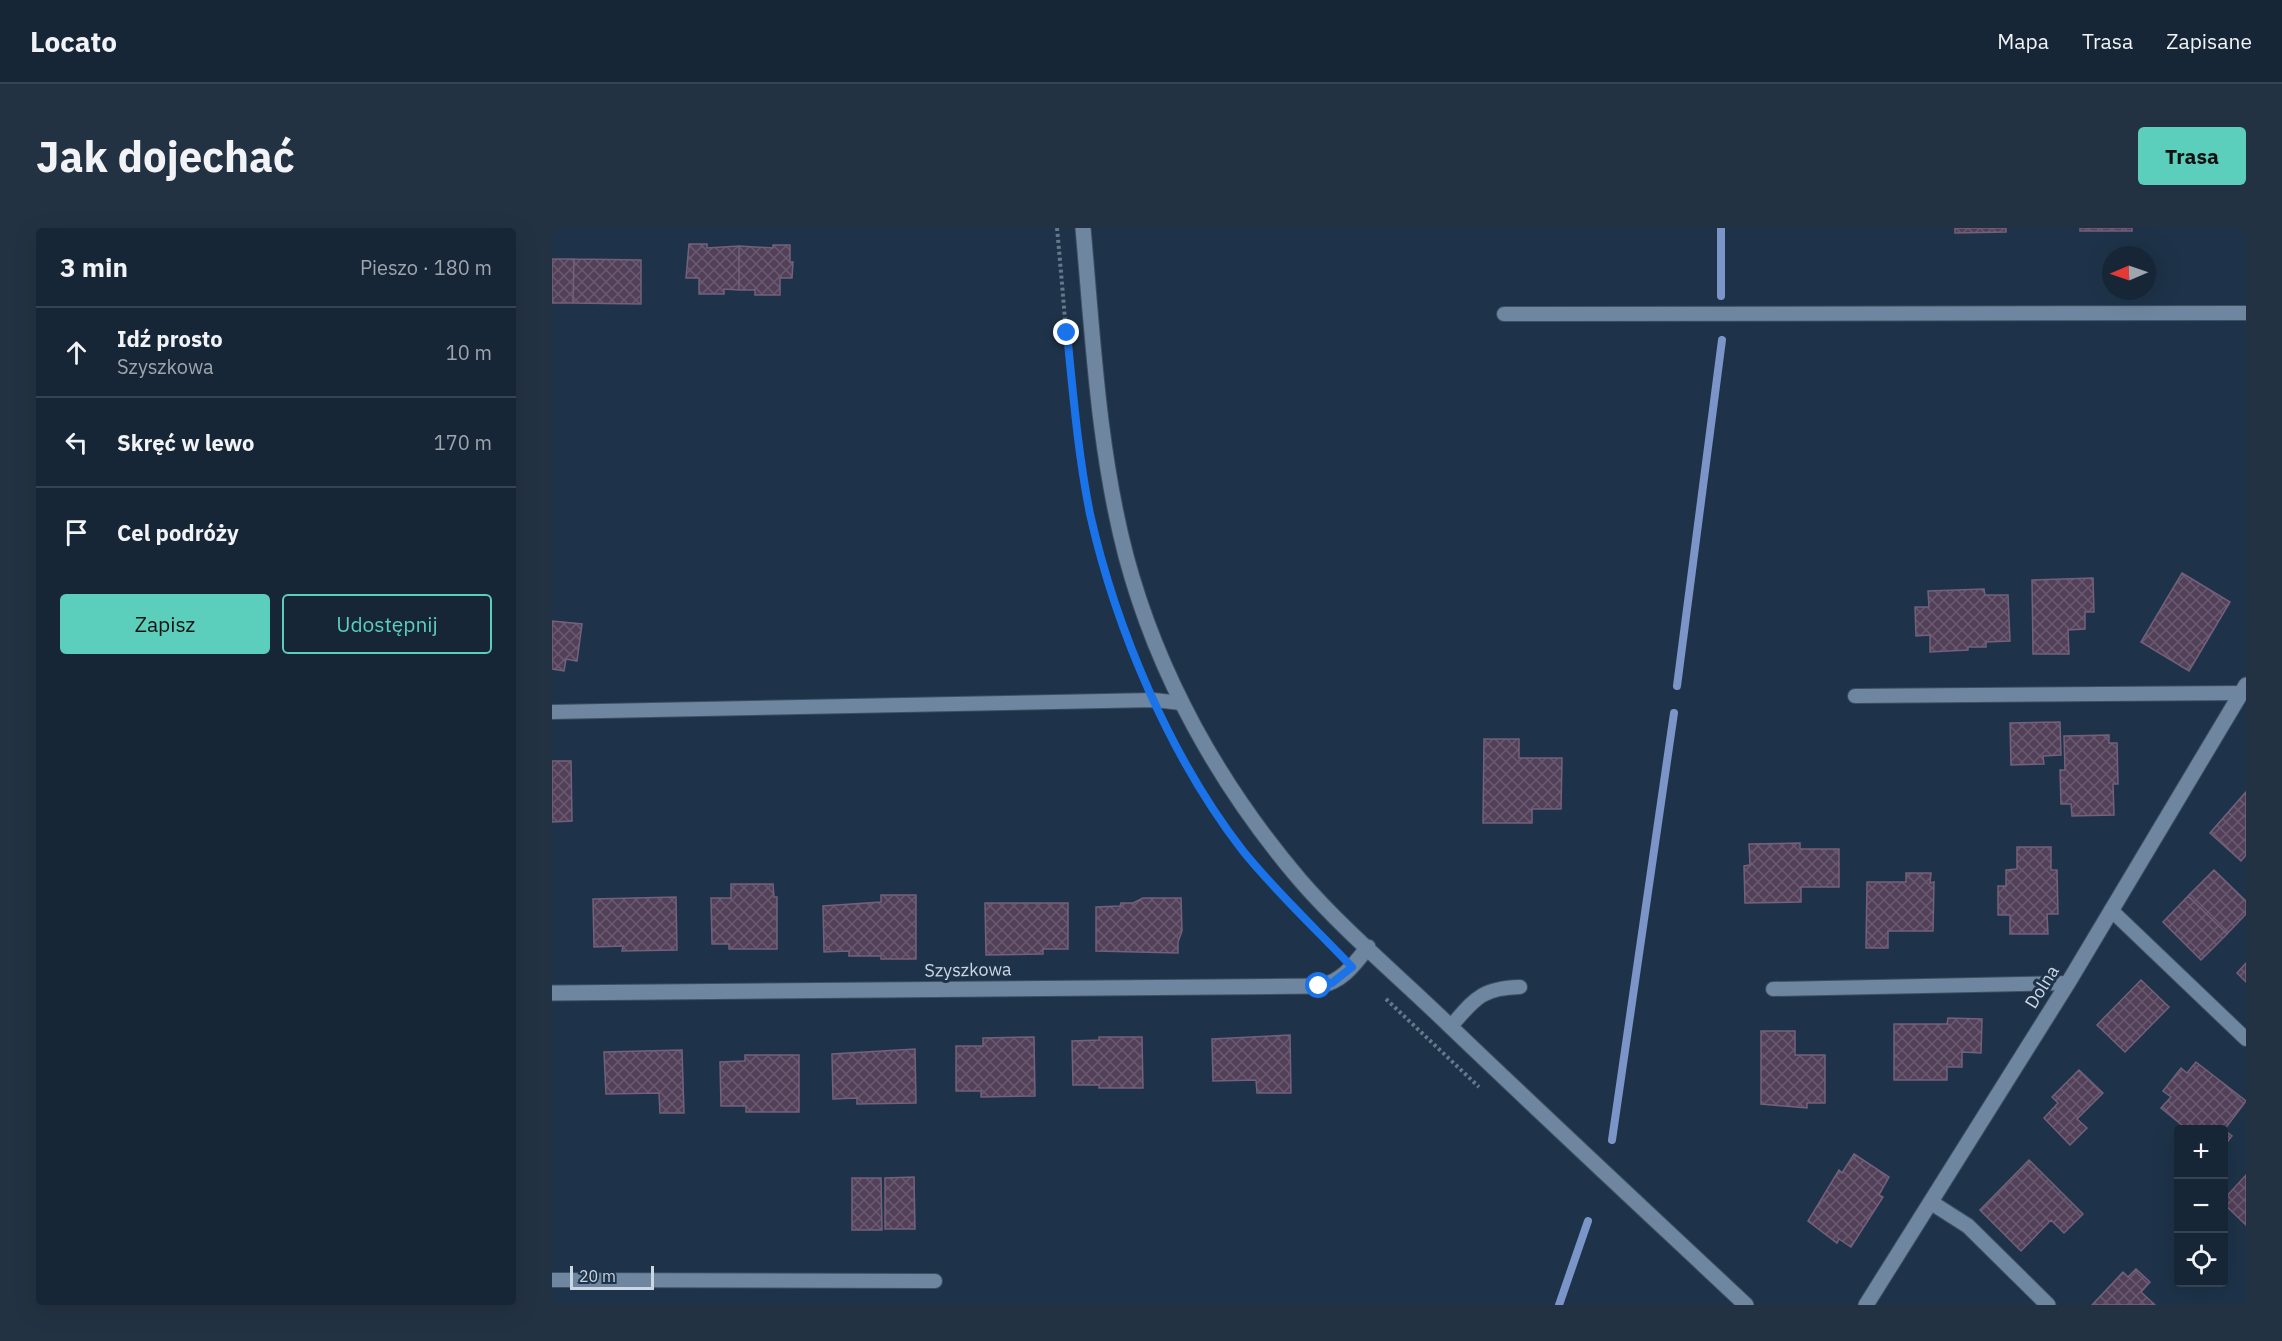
<!DOCTYPE html>
<html lang="pl">
<meta charset="utf-8">
<style>
body{margin:0;font-family:"IBM Plex Sans",sans-serif;background:#233242;color:#f1f3f6}
.controls{position:absolute;right:18px;bottom:18px;display:grid;overflow:hidden;border-radius:6px;box-shadow:0 6px 24px #0002}
.controls button{width:54px;height:54px;display:grid;place-items:center;padding:0;border:0;border-bottom:2px solid #354352;background:#162637;color:#f1f3f6;font:30px sans-serif}
.compass{position:absolute;left:1550px;top:18px;width:54px;height:54px;border-radius:50%;background:#162637;box-shadow:0 6px 24px #0002;rotate:268deg}
.scale{position:absolute;left:18px;bottom:15px;width:84px;box-sizing:border-box;padding-left:6px;border:3px solid #cad6e4;border-top:0;font-size:16px;line-height:21px;white-space:nowrap;color:#cad6e4;-webkit-text-stroke:4px #1e3349;paint-order:stroke}
.stop{position:absolute;width:18px;height:18px;margin:-14px;border:4px solid #1a73e8;border-radius:50%;background:#fff}
.stop.end{background:#1a73e8;border-color:#fff;box-shadow:0 2px 6px #0008}
.list{margin:0;padding:0;list-style:none}
h2{display:flex;justify-content:space-between;align-items:center;height:78px;margin:0;padding:0 24px;font-size:26px}
h2 small{font-size:20px;font-weight:400;color:#9ea5ad}
.list li{display:grid;grid-template-columns:39px 1fr auto;gap:18px;align-items:center;box-sizing:border-box;height:90px;padding:0 24px;border-top:2px solid #354352}
.list b{display:block;font-size:22px;white-space:nowrap}
.list p{margin:0;font-size:20px;white-space:nowrap;color:#9ea5ad}
.list em{font-size:20px;font-style:normal;color:#9ea5ad}
.actions{display:flex;gap:12px;padding:18px 24px}
.actions a{flex:1;padding:14px 0;border:2px solid #5bcebc;border-radius:6px;text-align:center;font-size:21px;color:#5bcebc}
.actions .main{background:#5bcebc;color:#111}
.icon{flex:none;width:33px;height:33px;fill:none;stroke:currentColor;stroke-width:2;stroke-linecap:round;stroke-linejoin:round}
.map{position:relative;flex:none;width:1694px;height:1077px;overflow:hidden;border-radius:6px}
header{display:flex;align-items:center;gap:36px;box-sizing:border-box;height:84px;padding:0 30px;background:#162637;border-bottom:2px solid #354352}
header strong{font-size:28px}
nav{display:flex;gap:33px;margin-inline-start:auto;font-size:21px}
.intro{display:flex;align-items:center;justify-content:space-between;box-sizing:border-box;height:144px;padding:0 36px}
h1{margin:0;font-size:42px}
.button{padding:15px 27px;border-radius:6px;background:#5bcebc;color:#111;font-size:21px;font-weight:700}
main{display:flex;gap:36px;padding:0 36px}
aside{flex:1;background:#162637;border-radius:6px;box-shadow:0 6px 24px #0002}
.map>svg:first-child{display:block}
</style>
<header>
<strong>Locato</strong>
<nav><a>Mapa</a><a>Trasa</a><a>Zapisane</a></nav>
</header>
<div class="intro"><h1>Jak dojechać</h1><a class="button">Trasa</a></div>
<main>
<aside>
<h2>3 min<small>Pieszo · 180 m</small></h2>
<ul class="list">
<li><svg class="icon" aria-label="ahead" viewBox="0 0 24 24"><path d="M12 20V5M6 11l6-6 6 6"/></svg><div><b>Idź prosto</b><p>Szyszkowa</p></div><em>10 m</em></li>
<li><svg class="icon" aria-label="left" viewBox="0 0 24 24"><path d="M17 20v-9H6M10 6l-5 5 5 5"/></svg><div><b>Skręć w lewo</b></div><em>170 m</em></li>
<li><svg class="icon" aria-label="arrive" viewBox="0 0 24 24"><path d="M6 21V4h12l-3 4 3 4H6"/></svg><div><b>Cel podróży</b></div></li>
</ul>
<div class="actions"><a class="main">Zapisz</a><a>Udostępnij</a></div>
</aside>
<div class="map">
<svg width="1694" height="1077" viewBox="0 0 1694 1077">
<defs>
<pattern id="building-cross-hatch" width="8" height="8" patternUnits="userSpaceOnUse" patternTransform="scale(1.5)"><rect width="8" height="8" fill="#524059"/><path d="M0 0l8 8M0 8l8-8" fill="none" stroke="#6a5b71"/></pattern>
</defs>
<rect width="100%" height="100%" fill="#1e3349"/>
<g fill="none" stroke-linecap="round" stroke-linejoin="round">
<path stroke="#7b95c9" stroke-width="8" d="M1169,0V68
M1125,458L1170,112
M1060,912L1122,485
M1007,1077L1036,993"/>
</g>
<path fill="url(#building-cross-hatch)" stroke="#74607b" stroke-width="1.5" d="M1403,0H1454V4L1403,5Z
M1528,0H1580V3H1528Z
M137,16H155V20L187,18V62L172,61V66H147V50H134Z
M221,17H238V34H241L240,50H228V67H203V62H187V18L221,20Z
M0,31H22L21,75H0Z
M22,31L89,32V76L21,75Z
M1630,345L1678,374L1637,443L1589,414Z
M1541,350L1542,384H1533V401L1516,402L1517,426H1481L1480,352Z
M1432,361L1433,367H1456L1458,413L1434,414V419H1416V422L1378,424V407L1364,408L1363,379H1377L1376,363Z
M0,393L30,396L25,433L14,431L12,443L0,441Z
M1508,494L1509,527L1491,528L1492,536L1459,537L1458,495Z
M1557,507V515H1565L1566,556H1561L1562,587L1520,588L1519,576H1509L1508,542H1513L1512,508Z
M932,511H967V530H1010L1009,581H980V595H931Z
M0,533H19L20,593L0,594Z
M1694,564V627L1689,633L1658,605Z
M1248,615V621H1287V659H1249V674L1193,675L1192,638L1198,637L1197,616Z
M1465,619H1499V642H1505L1506,686H1495L1496,706H1458V687H1446V658H1454V642L1465,641Z
M1662,642L1694,673V686L1675,706L1636,668Z
M1354,645H1379L1378,655L1382,654L1381,703H1336V720H1314L1315,654H1354Z
M179,656H221L222,669H225V721H177V716H160L159,670H179Z
M329,667H364V731H329V728H297V723L272,724L271,678L329,674Z
M1636,668L1675,706L1649,732L1611,694Z
M124,669L125,722L70,723L71,718L42,719L41,671Z
M591,670H629L630,703L626,714V725L544,723V679L568,678L569,675H581Z
M433,675H516V721H491V726L434,727Z
M1694,735V754L1685,745Z
M1589,752L1617,779L1573,824L1545,797Z
M1396,790L1430,791L1429,825L1410,824V839H1395V852H1342V796H1395Z
M1209,803H1243V827H1273V875H1255V880L1209,876Z
M738,807L739,865H705L704,852L661,853L660,811Z
M482,809L483,868L429,869V863H404V818H431V810Z
M547,809H590L591,860H547V857H521L520,813L547,812Z
M363,821L364,875L305,876V870L281,871L280,826Z
M130,822L132,885H108L107,865L54,866L52,824Z
M193,827H247V884H194V878H169L168,834L193,833Z
M1644,834L1694,873L1672,902L1680,908L1672,918V902H1636L1609,880L1619,869L1611,863L1629,840L1635,845Z
M1527,842L1551,865L1525,891L1535,900L1518,917L1492,890L1506,875L1500,869Z
M1302,926L1337,949L1327,967L1331,969L1299,1019L1287,1011L1285,1015L1256,993L1287,942L1290,945Z
M1477,932L1531,986L1512,1005L1499,992L1469,1023L1428,982Z
M1694,947V997L1672,976V971Z
M362,949L363,1001H333V950Z
M300,950H329L330,1002H300Z
M1584,1041L1598,1054L1589,1064L1603,1077H1540L1571,1044L1576,1049Z"/>
<g fill="none" stroke-linecap="round" stroke-linejoin="round">
<defs>
<path id="service" d="M952,86L1694,85
M1303,468L1689,465
M0,484L602,472L629,475
M1559,682L1694,811
M1221,761L1516,755
M899,798C923,771 929,760 968,759
M0,1052L383,1053"/>
<path id="minor" d="M531,0C541,110 546,221 574,328C606,448 668,558 748,652C794,705 850,751 900,800C997,893 1096,985 1194,1077
M0,765L767,758C790,754 802,737 816,719
M1380,975L1416,998L1496,1077
M1314,1077L1516,755L1694,457"/>
</defs>
<use href="#service" stroke="#3d4f61" stroke-width="16"/>
<use href="#minor" stroke="#3d4f61" stroke-width="17"/>
<path stroke="#67788b" stroke-width="4" stroke-dasharray="3 3" stroke-linecap="butt" d="M505,0C517,124 521,253 562,371
M613,494C639,548 672,602 712,646
M834,771L927,859"/>
<use href="#service" stroke="#6e869f" stroke-width="14"/>
<use href="#minor" stroke="#6e869f" stroke-width="15"/>
</g>
<g fill="none" stroke-linecap="round" stroke-linejoin="round">
<path stroke="#1a73e8" stroke-width="8" d="M515,105C521,165 526,226 538,286C564,401 618,529 691,623C724,664 764,701 800,739L780,755L767,758"/>
</g>
<g text-anchor="middle" stroke-width="6" stroke-linejoin="round" paint-order="stroke">
<g font-size="18" fill="#cad6e4" stroke="#1e3349">
<text transform="translate(416 742) rotate(-1)" y="6">Szyszkowa</text>
<text transform="translate(1490 759) rotate(-58)" y="6">Dolna</text>
</g>
</g>
</svg>
<div class="controls">
<button>+</button>
<button>−</button>
<button><svg class="icon" aria-label="locate" viewBox="0 0 24 24"><circle cx="12" cy="12" r="6"/><path d="M12 2v4M12 18v4M2 12h4M18 12h4"/></svg></button>
</div>
<svg class="compass" viewBox="-18 -18 36 36"><path d="M0-13l5 13h-10z" fill="#e53935"/><path d="M0 13l5-13h-10z" fill="#9ea5ad"/></svg>
<div class="scale">20 m</div>
<div class="stop" style="left:767px;top:758px"></div>
<div class="stop end" style="left:515px;top:105px"></div>
</div>
</main>
